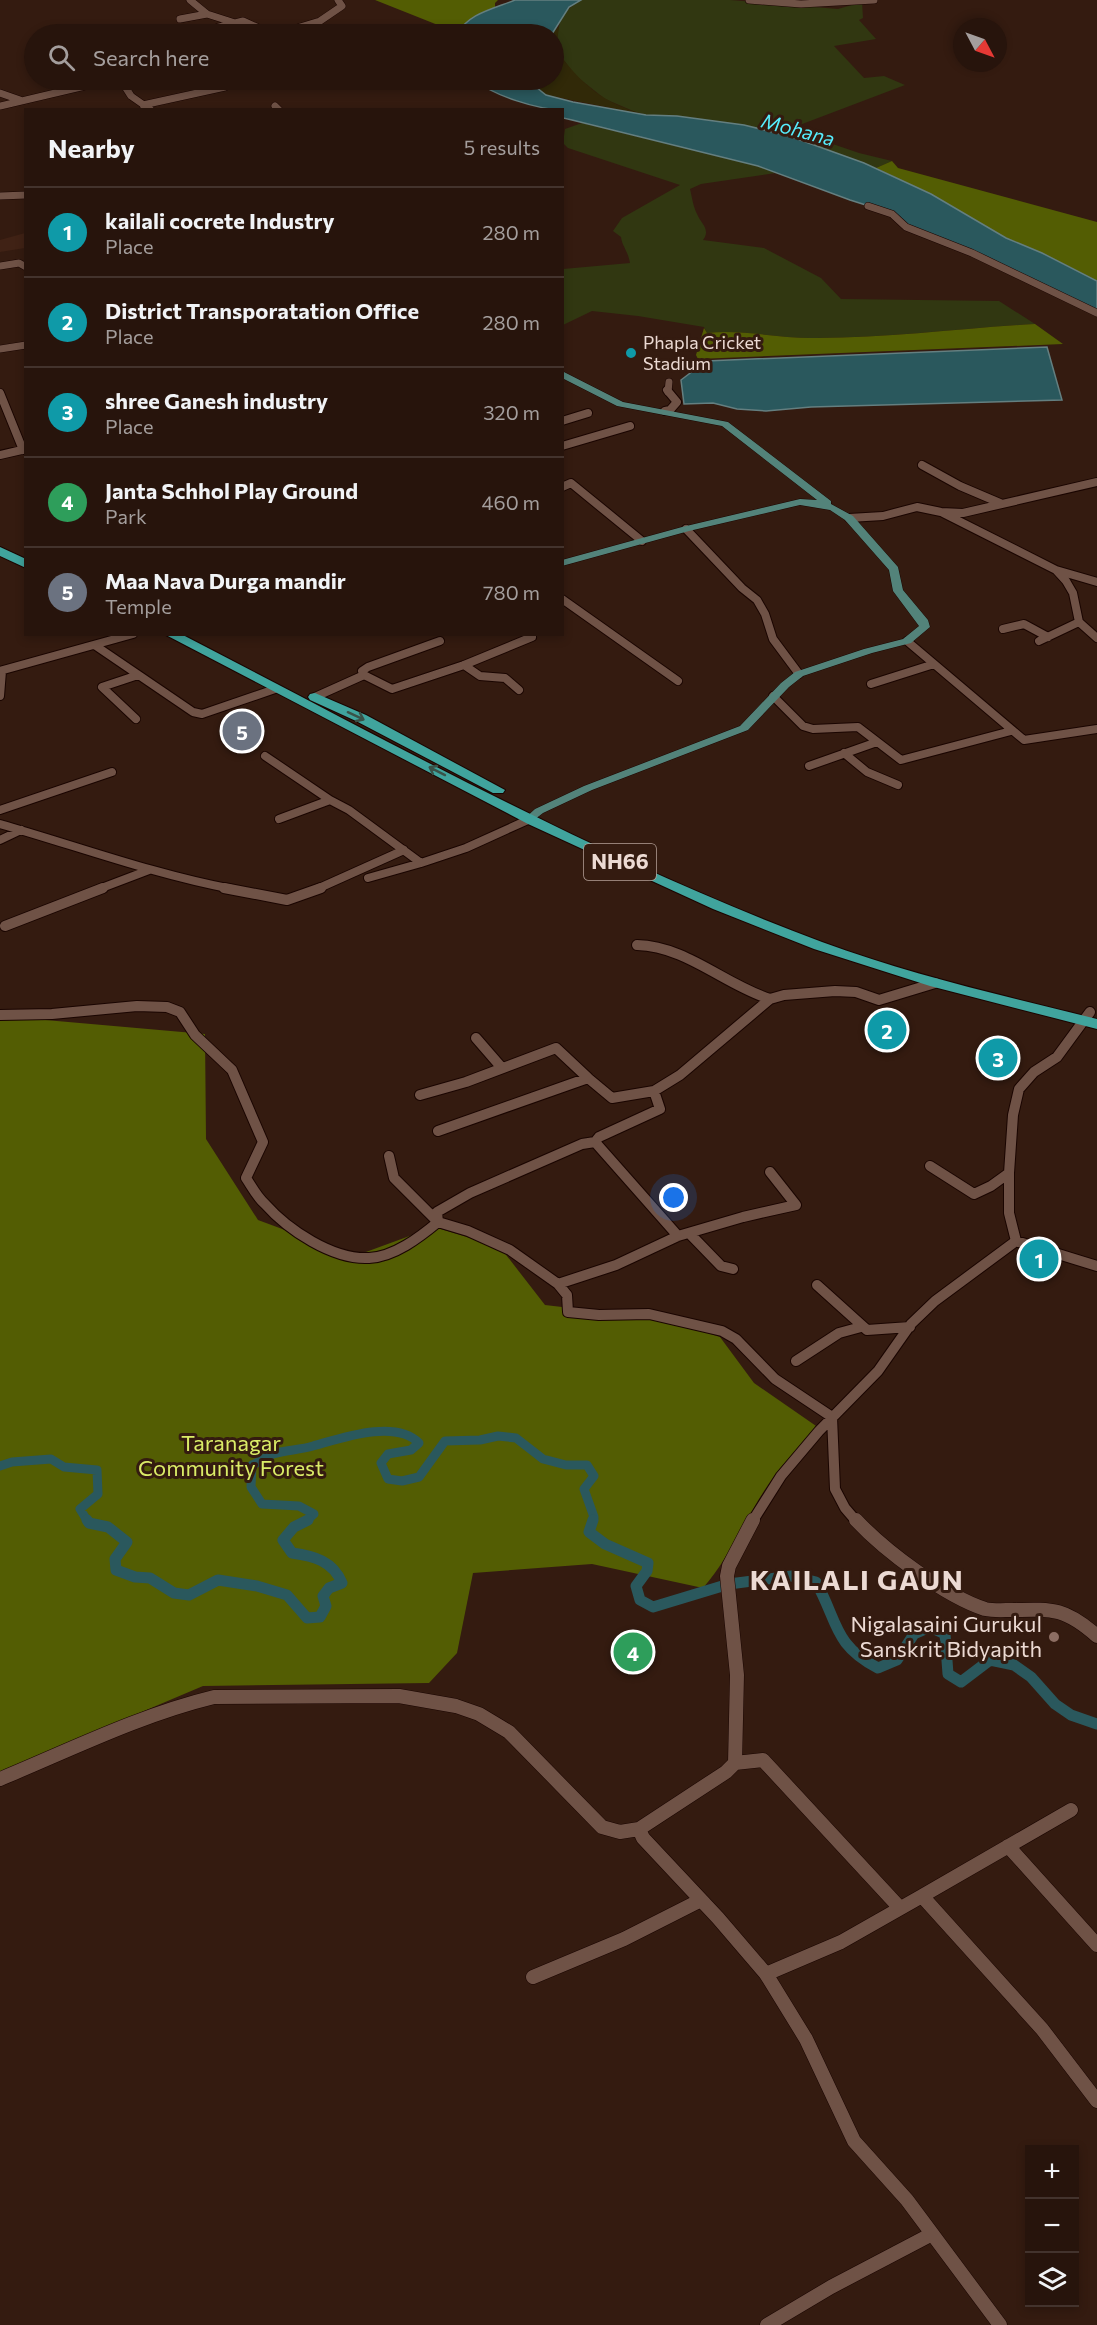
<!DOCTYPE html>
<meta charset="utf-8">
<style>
body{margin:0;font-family:Commissioner,sans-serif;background:#33211a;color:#f1f3f6}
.controls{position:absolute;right:18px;bottom:18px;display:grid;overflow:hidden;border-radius:0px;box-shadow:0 3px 9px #0003}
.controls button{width:54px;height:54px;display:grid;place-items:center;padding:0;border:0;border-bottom:2px solid #43332d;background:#27140c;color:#f1f3f6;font:30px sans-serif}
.compass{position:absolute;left:953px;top:18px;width:54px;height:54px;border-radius:50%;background:#27140c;box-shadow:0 3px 9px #0003;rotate:131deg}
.you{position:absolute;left:674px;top:1198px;width:21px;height:21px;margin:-15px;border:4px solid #fff;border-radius:50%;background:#1a73e8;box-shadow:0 0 0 9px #1a73e833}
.badge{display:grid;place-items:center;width:39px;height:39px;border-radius:50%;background:#b45309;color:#fff;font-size:20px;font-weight:700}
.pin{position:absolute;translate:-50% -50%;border:3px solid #fff;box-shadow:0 2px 6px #0006}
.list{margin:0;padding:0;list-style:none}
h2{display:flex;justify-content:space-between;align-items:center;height:78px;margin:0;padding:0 24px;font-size:26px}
h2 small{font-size:20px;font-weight:400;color:#a49e9d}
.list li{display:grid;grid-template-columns:39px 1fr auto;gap:18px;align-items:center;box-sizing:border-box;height:90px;padding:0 24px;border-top:2px solid #43332d}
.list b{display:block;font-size:22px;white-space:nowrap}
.list p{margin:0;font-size:20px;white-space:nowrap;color:#a49e9d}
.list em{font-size:20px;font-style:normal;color:#a49e9d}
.icon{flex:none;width:33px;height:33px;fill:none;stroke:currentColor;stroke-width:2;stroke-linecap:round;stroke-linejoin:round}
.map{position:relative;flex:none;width:1097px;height:2325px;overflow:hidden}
.search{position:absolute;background:#27140c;box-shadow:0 3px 9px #0003;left:24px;top:24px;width:540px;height:66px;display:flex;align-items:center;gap:15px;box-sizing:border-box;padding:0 21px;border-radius:33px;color:#a49e9d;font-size:22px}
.panel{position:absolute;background:#27140c;box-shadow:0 3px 9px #0003;left:24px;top:108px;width:540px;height:528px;border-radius:0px}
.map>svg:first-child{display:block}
</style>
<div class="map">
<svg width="1097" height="2325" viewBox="0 0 1097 2325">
<rect width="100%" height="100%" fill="#341b10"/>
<path fill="#402215" d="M25,233V248L0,252V240Z"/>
<path fill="#313711" d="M581,0H730L838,9L862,2L863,18L859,20L876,39L834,46L864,78L884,76L905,85L789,129L859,153L892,161L876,168L789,136L763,129L677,116L646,115L633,111L605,99L576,76L556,50C559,25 557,14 581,0Z
M582,123L758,166L776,173L701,184L690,189C692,197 693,206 697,214C701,224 711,229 703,240L764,248L821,278L841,299L999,301L1035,324C962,328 890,338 816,338C781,339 743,329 707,333L704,327L638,316L592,311L563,325V269L630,263C628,251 622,246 621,237L613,231L622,218L680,185L568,148L563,143L565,129Z"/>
<path fill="#535d03" d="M375,0H498L495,3V8L466,23L458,33Z
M892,161L898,168L1097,222V281L1042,253L1006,238L931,194L876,168Z
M1035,324L1063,344L698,359L696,355L704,328L707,333C743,329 781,339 817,338C890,338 962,328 1035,324Z
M0,1016L205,1034L206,1139L258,1220L355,1256L434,1227L500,1247L545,1305L665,1319L720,1337L754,1383L819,1428C804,1443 788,1458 775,1475C748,1511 732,1555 703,1588L592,1564L473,1573L457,1653L429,1683L203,1686L0,1772Z"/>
<path fill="#312908" d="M559,26L556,50C582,85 603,103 646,115L546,95L526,81L554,80L552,34Z"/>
<path fill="#2a585d" stroke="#647f80" stroke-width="1.5" d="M515,0H581L569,7L552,34H458C466,14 496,8 515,0Z
M474,80H527L546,95L573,102L646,115L677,116L744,125L789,136L864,163L931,194L1006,238L1042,253L1097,281V310L912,228L894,214L850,200L758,166L572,120L563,118L562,110C536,109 495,96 474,80Z
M1047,347L1062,400L811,407L766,411L737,409L713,403L684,404L681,380L706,361Z"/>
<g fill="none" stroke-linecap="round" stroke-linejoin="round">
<path stroke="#2a585d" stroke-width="9" d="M0,1466L12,1462L51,1459L64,1467L97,1470L98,1494L80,1509L88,1522
M305,1522L314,1514L299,1506L262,1504L251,1487L252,1465C259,1462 266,1457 273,1454C285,1450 300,1450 313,1446C342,1438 395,1419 419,1443L411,1450L388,1454L381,1463L388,1479L402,1481L419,1477L445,1441L480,1440L498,1436L516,1438L543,1459L566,1465H587L594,1476L584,1489L594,1517L592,1522"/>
<path stroke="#2a585d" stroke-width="11" d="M87,1520L89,1523L108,1527L127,1542L115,1559L116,1570L135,1577L150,1578L174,1593L189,1595L218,1580L257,1586L287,1595L307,1618L320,1617L326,1606L323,1596L329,1588L342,1583C333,1561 314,1556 292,1553L283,1540L294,1527L308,1520
M593,1520L589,1532L605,1544L648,1563L647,1571L636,1586L640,1600L653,1607L729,1584L792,1576L816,1582C838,1621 833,1645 878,1668L897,1660L914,1634L930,1627L945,1634L948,1674L961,1682L990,1660L1014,1665L1031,1677L1055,1704L1071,1715L1097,1724"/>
<defs>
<path id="minor-far3" d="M190,0L207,14
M749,0L801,4L874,0
M180,19L207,14L235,23
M192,34L243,21L272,34
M277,34L320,21L342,6L338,0
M124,85L156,80
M0,93L20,100
M143,105L225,87
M0,106L85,86L124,85L131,96L151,110
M275,106L279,110
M0,196L26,195
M868,206L892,214L906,227L972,253L1097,313
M0,266L19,263L26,267
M0,349L26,345
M668,392L669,382"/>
<path id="minor-far2" d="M0,393L23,450
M665,411L670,410L677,402L667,390
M562,421L588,413
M562,446L630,426
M0,455L26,449
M922,465L960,486L1000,503
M562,487L571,483L642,541
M943,513L1056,570L1066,581L1073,593L1079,622L1097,638
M849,518L883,516L917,507L941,512L963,513L1097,482
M686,529L742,588L757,600L765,614L773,639L799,674
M1056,570L1097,582
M562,599L678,681
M1003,629L1024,624L1048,637
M907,641L1024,740L1097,729
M1039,641L1079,622
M96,646L193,712L202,714L275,689
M464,665L480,676L505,678L519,690
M0,671L133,634
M364,675L392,689L464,665L532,637L531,634
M871,684L934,664
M0,696L2,671
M773,696L803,726L813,729L858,727L901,760L1011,731
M315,697L364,675L362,671L368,667L440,641
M136,719L102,687L138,675
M844,753L867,772L898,785
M265,756L330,800
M809,766L877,742
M0,810L112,772
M279,819L330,800L349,810L421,863L466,848L530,819
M0,824C77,846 153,874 232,889
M0,840L21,830
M368,878L421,863
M99,889L149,870
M317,889L404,850"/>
<path id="minor-far1" d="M224,888L287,900L321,888
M5,926L103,888
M637,945C686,946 725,985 770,999
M0,1015L52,1014L137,1006L167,1007L180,1012L195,1035L232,1070L263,1142L246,1178C252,1187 257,1197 265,1204C288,1230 333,1260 369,1258C394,1257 420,1237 438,1222L437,1212L470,1193L582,1144L595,1142L599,1137L660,1109L654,1091L680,1075L770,999L784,995L835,991L856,992L879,1000L935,983
M476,1038L502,1068
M420,1095L466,1082L556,1048L588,1078
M438,1131L588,1078L612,1098L654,1091
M595,1142L678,1236
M389,1156L394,1178L438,1222L468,1231L510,1250L558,1284L567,1295L568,1312L599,1315L649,1314L722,1331L736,1339L775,1379L832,1417L835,1489L845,1508L857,1522
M930,1166L974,1194L991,1186L1009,1173
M690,1234L721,1266L733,1269
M1016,1241L1097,1266
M558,1284L616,1265L678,1236L743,1217L796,1205L770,1172
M817,1285L867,1330L910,1327
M796,1361L839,1333L861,1327
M752,1522L781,1476L819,1431L878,1371L911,1324L935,1301L1016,1241L1009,1213V1173L1013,1115L1019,1089L1034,1072L1057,1057L1090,1012"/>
<path id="minor" d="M856,1520C885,1551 945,1596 985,1609C994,1611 1004,1610 1013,1610C1053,1609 1065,1608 1097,1636
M735,1763L763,1760L900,1908
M0,1779C70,1750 140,1715 214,1697L399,1696L456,1706L479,1714L509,1732L602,1827L620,1832L639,1829L726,1772L735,1763L737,1675L727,1576L729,1566L753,1520
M639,1829L643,1838L718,1918L766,1974L806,2039L854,2141L907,2200L1000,2325
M1008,1846L1097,1945
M922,1896L1071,1810
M766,1974L841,1942L922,1896L1042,2029L1097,2101
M533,1977L624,1939L701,1900
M767,2325L831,2287L932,2234"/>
<path id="major" d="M562,371L623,402L728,422L831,501V504L853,516L898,567L903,590L928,620L930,627L911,643L872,653L803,676L789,687L748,730L592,790L543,813L530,823L524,819L535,809L584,786L740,726L781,683L795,672L864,649L903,639L919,626L893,591L889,570L845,520L830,510L800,505L689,531L562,566V560L682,527L800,499L817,500L722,426L617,406L562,378Z"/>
<path id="highway" d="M0,547L26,559V568L0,556Z
M164,634H181C392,743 600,859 822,942C911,975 1005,996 1097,1019V1029L930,986L814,949L713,909L528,824Z
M315,693L366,715L505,790L503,793H493L356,721L310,700L308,697L310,694Z"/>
</defs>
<use href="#minor-far3" stroke="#1a0500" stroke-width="8"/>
<use href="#minor-far2" stroke="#1a0500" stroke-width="10"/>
<use href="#minor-far1" stroke="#1a0500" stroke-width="12"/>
<use href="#minor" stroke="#1a0500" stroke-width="15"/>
<use href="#major" stroke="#1a0500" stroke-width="1"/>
<use href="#highway" stroke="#1a0500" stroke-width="2"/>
<use href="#minor-far3" stroke="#6f5246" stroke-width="7"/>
<use href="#minor-far2" stroke="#6f5246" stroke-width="8"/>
<use href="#minor-far1" stroke="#6f5246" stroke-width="10"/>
<use href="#minor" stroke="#6f5246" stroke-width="14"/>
<use href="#major" fill="#53837a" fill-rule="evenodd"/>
<use href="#highway" fill="#40a49d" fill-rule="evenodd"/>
</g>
<defs><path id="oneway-shaft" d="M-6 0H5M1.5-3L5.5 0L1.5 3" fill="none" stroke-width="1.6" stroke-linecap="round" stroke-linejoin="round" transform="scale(1.5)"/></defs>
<g stroke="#395248">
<use href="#oneway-shaft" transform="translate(356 716) rotate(25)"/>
<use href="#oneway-shaft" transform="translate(437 771) rotate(-153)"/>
</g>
<circle fill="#0f9aa8" stroke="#341b10" stroke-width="2" cx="631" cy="353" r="6"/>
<circle fill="#8d6e63" stroke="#341b10" stroke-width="2" cx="1054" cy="1637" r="6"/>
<g text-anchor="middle" stroke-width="6" stroke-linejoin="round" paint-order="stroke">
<g font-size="18" fill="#ecdad3" stroke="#341b10" text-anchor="start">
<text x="643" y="349">Phapla Cricket<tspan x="643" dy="21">Stadium</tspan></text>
</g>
<g font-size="20" font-style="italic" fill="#56edfd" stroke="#341b10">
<text transform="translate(798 130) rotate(15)" y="7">Mohana</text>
</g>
<rect fill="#341b10" stroke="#b5a198" stroke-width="1.5" x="584" y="844" width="72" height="36" rx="4.5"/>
<g font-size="21" font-weight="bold" fill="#ecdad3">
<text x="620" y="869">NH66</text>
</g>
<g font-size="22" fill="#daec67" stroke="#341b10">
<text x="231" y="1451">Taranagar<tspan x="231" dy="25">Community Forest</tspan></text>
</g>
<g font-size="22" fill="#ecdad3" stroke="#341b10" text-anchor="end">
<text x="1042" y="1632">Nigalasaini Gurukul<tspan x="1042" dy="25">Sanskrit Bidyapith</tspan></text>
</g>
<g font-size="28" font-weight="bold" letter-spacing="1.5" fill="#ecdad3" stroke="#341b10">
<text x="857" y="1590">KAILALI GAUN</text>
</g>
</g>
</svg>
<div class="controls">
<button>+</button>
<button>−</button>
<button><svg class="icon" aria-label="layers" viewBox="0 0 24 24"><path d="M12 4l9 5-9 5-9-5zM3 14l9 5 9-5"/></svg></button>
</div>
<svg class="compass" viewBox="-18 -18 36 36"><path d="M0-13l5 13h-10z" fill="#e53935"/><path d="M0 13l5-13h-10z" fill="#a49e9d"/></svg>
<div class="you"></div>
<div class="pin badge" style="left:1039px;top:1259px;background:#0f9aa8">1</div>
<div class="pin badge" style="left:887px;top:1030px;background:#0f9aa8">2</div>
<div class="pin badge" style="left:998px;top:1058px;background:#0f9aa8">3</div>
<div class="pin badge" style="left:633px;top:1652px;background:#2e9e5b">4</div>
<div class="pin badge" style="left:242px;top:731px;background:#6b7280">5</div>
<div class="search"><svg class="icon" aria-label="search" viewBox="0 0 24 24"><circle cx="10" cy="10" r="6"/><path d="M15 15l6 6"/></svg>Search here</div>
<section class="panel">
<h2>Nearby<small>5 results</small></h2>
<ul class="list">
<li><span class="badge" style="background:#0f9aa8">1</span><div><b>kailali cocrete Industry</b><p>Place</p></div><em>280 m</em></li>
<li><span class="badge" style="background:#0f9aa8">2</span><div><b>District Transporatation Office</b><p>Place</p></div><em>280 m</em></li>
<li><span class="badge" style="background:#0f9aa8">3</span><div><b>shree Ganesh industry</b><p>Place</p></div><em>320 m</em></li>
<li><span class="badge" style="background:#2e9e5b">4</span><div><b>Janta Schhol Play Ground</b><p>Park</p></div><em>460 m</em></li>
<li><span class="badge" style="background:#6b7280">5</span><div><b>Maa Nava Durga mandir</b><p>Temple</p></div><em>780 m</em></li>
</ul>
</section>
</div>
